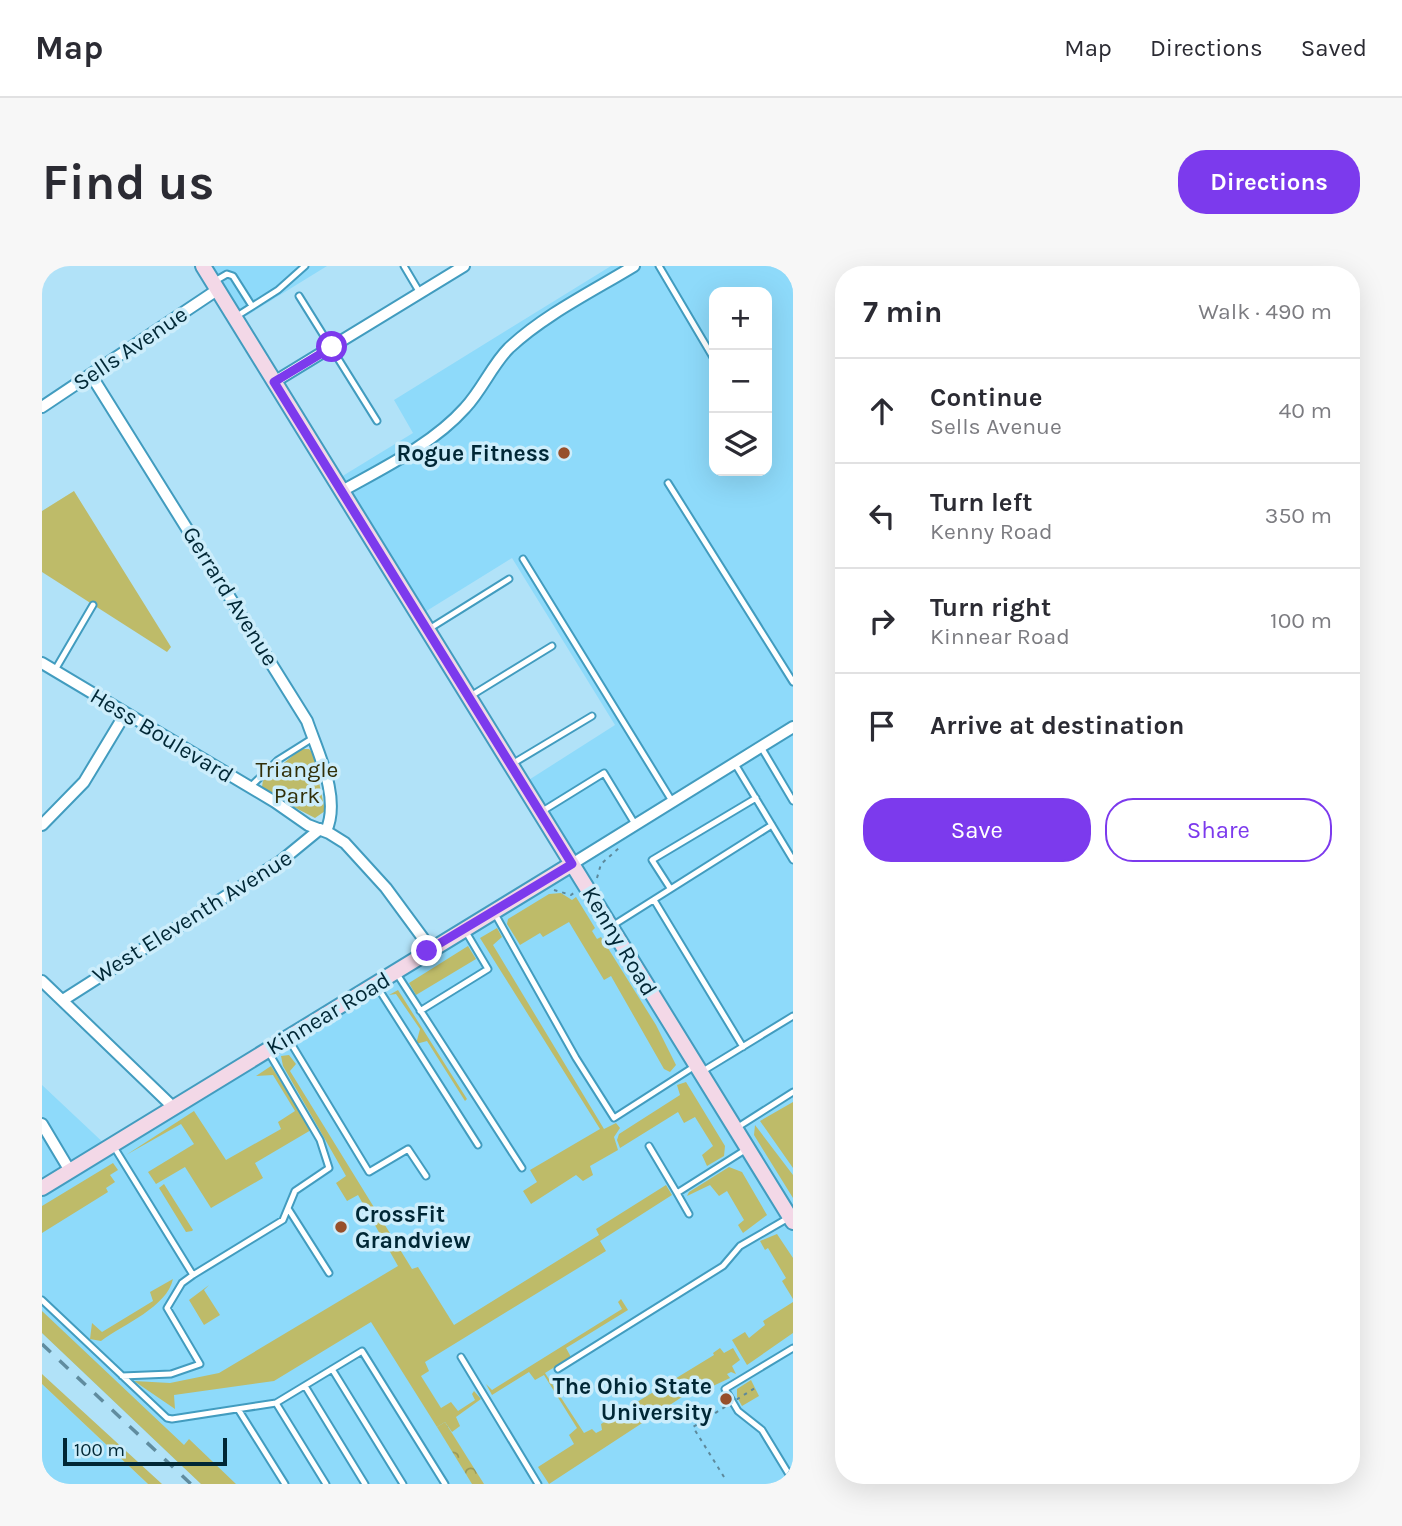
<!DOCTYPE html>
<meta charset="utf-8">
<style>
body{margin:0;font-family:Karla,sans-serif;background:#f7f7f7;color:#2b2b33}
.controls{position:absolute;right:21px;top:21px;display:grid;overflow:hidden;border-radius:14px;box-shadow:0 7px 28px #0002}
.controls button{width:63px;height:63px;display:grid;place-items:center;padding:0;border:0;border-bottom:2px solid #e1e1e2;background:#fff;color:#2b2b33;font:35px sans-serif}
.scale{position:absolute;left:21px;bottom:18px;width:164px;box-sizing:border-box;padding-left:7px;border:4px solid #002735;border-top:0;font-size:19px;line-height:24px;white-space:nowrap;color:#002735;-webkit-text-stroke:5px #ccedfb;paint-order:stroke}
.stop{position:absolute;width:21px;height:21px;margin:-16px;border:5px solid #7c3aed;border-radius:50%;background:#fff}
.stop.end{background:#7c3aed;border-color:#fff;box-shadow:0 2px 7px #0008}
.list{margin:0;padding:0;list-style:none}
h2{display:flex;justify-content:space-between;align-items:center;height:91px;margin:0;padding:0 28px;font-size:30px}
h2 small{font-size:23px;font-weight:400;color:#7c7c81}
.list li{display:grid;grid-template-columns:46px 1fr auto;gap:21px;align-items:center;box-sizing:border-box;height:105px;padding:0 28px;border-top:2px solid #e1e1e2}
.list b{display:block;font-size:26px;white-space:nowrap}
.list p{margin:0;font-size:23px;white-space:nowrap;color:#7c7c81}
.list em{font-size:23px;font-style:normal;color:#7c7c81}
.actions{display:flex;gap:14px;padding:21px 28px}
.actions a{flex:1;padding:16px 0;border:2px solid #7c3aed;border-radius:28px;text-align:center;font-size:24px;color:#7c3aed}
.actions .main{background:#7c3aed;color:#fff}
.icon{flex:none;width:38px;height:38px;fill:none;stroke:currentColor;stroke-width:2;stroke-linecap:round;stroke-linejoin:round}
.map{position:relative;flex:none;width:751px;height:1218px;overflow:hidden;border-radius:28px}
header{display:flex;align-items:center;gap:42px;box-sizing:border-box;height:98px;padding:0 35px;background:#fff;border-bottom:2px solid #e1e1e2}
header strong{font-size:33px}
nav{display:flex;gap:38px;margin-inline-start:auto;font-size:24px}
.intro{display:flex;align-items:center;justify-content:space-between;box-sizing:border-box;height:168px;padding:0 42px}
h1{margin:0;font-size:49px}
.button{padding:18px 32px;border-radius:28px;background:#7c3aed;color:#fff;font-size:24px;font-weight:700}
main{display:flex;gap:42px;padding:0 42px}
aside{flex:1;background:#fff;border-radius:28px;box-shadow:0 7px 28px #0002}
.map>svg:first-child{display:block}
</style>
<header>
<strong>Map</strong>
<nav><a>Map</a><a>Directions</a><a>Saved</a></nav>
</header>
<div class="intro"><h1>Find us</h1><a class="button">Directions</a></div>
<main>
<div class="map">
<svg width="751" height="1218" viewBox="0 0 751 1218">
<defs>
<pattern id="forest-crowns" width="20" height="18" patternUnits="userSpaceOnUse" patternTransform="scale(1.75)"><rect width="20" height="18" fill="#bebb69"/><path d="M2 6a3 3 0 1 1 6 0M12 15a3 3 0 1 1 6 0" fill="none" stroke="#989857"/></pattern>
</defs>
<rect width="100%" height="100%" fill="#b1e2f8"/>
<path fill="#8edafa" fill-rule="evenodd" d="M162,0H285L196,55Z
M569,0H751V1218H190L142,1202L0,1067V819L67,882L532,599L482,517L573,459L470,292L378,349L294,214L371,167L352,134ZM672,26H725V205H672Z
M0,1118L106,1218H0Z"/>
<path fill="#bebb69" d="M32,225L129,381L125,386L0,306V245Z
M259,483H267L271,487L283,545L273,552L223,526L220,521L221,514Z
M519,627L530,634L534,631L553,662L550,665L555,673L559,671L614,759L634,799L628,806L622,803L569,710L562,714L527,656L501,671L498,667L478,679L465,658L466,653L507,628Z
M455,662L460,671L451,679L562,863L574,857L578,862L572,871L576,884L548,900L551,909L541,915L534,909L489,938L481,925L495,916L488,904L558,863L438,672Z
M426,680L434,693L374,729L367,717Z
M356,724L425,833L423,835L385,775L374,778L378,763L354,728L347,729Z
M247,789L254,798L248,805L370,1003L376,1001L412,1059L557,969L554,963L624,919L630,929L558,975L564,985L383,1096L387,1105L379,1110L399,1142L409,1136L416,1145L433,1134L430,1128L432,1125L439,1133L414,1151L418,1160L410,1166L403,1156L395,1161L329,1056L232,1115L132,1129L133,1143L92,1115L128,1117L177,1107L356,1000L316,929L305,935L294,917L304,910L241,800L239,790Z
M229,800L269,864L213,897L221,912L169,942L143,901L114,918L106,906L152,878L139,858L84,889L152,845L184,894L239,863L236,856L253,845L231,809L214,810Z
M644,816L683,880L682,890L665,900L660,889L671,880L653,851L642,857L636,846L578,882L575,874L577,868L638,829L635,819Z
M751,836V902L718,855Z
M713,859L751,909V932L712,869Z
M71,897L76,904L68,909L73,916L64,922L66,926L0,967V940Z
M687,901L700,906L725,949L701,967L696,959L702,954L685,925L677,930L668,919L645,930L647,926Z
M122,918L151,964L150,965L144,966L117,922Z
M735,968L751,992V1033L740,1015L744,1012L726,982L723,984L718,975Z
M131,1013C125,1041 82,1058 59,1075L48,1073L50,1057L60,1066L111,1035L108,1026Z
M167,1019L162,1024L178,1049L162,1059L147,1034Z
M579,1033L586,1044L524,1082L529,1091L503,1107L542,1167L550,1163L554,1167L560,1164L559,1158L672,1089L671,1087L678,1082L682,1087L691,1082L698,1094L690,1100L694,1108L689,1106L685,1108L688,1112L671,1120L666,1114L507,1218L496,1201L532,1178L527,1169L535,1162L502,1109L493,1114L487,1106L450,1129L444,1118L450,1124L580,1043L576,1036Z
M751,1036V1067L705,1099L690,1074L703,1066L707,1072L723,1059L721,1055Z
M0,1045L142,1179L147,1173L194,1218H159L0,1067Z
M0,1108L120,1218H106L0,1118Z
M709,1114L717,1130L700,1140L695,1131V1123Z"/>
<path fill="url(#forest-crowns)" d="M403,1156L442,1218H430L395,1161Z"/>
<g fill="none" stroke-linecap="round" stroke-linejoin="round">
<defs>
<path id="lane" d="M362,0L378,27
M617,0L672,93
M173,15L185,8L191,10L210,40
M257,30L335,155
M195,50L236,24L263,0
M626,217L751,416
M481,293L630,535
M387,363L467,313
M13,404L51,339
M427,431L510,380
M719,481L751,535
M470,498L550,450
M693,498L751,594
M208,521L236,494L271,472
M499,546L562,507L593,558
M628,622L610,594L714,532
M612,634L701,781
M453,648L534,792L572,852L653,800
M570,660L730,559
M355,708L480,902
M334,719L436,879
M378,745L446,703L424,666
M247,774L327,906L366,883L384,910
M661,805L751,750
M696,861L751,826
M607,880L635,927
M72,881L151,1009L241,954L253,925L287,902L278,874L227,787
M247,944L287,1007
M647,948L635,927L703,884
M0,1034L125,1152L130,1153L234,1137L320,1085L403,1218
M751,1082L683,1123L696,1145L720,1164L751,1215
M419,1091L496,1218
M290,1103L361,1218
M516,1103L681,1000L698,980L748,951
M80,1110L129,1108L158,1098L125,1042L140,1017L151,1009
M263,1120L323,1218
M234,1137L284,1218
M196,1143L243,1218"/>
<path id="street" d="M49,109L265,455C276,487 299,532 284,565
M232,116L422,0
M0,141L175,24
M300,225C341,202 391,178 423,142C440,124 450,99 467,82C502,49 551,25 592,0
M0,397L233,536L266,559L287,567L303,577L344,622L389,683
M0,559L42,516L83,448
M530,598L751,461
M0,715L131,841
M21,734L239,595L278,563
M0,858L28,905"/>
<path id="secondary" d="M161,0L751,956
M0,922L530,598"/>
</defs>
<use href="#lane" stroke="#429cbf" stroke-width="9"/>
<use href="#street" stroke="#429cbf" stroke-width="14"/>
<use href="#secondary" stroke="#429cbf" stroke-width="18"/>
<path stroke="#5d899b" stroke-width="2" stroke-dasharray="3.5 5" stroke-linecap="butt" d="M555,612L559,598L577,582
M512,624L529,629L533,626"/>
<use href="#lane" stroke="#fff" stroke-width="5"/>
<use href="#street" stroke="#fff" stroke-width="10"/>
<use href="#secondary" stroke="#f3d8e7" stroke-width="14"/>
<path stroke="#608c9f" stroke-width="3.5" stroke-dasharray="12 12" stroke-linecap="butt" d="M0,1078L149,1218"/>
<path stroke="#5d899b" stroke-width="2" stroke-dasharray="3.5 5" stroke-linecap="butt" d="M682,1211L651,1161L713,1122"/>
</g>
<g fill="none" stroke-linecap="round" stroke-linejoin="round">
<path stroke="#7c3aed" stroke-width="9" d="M290,81L232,116L530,598L385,685"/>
</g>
<g fill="#974f2a" stroke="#ccedfb" stroke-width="2.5">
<circle cx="522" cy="187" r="7"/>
<circle cx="299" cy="961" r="7"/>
<circle cx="684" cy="1133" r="7"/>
</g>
<g text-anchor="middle" stroke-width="7" stroke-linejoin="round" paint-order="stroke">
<g font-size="23" fill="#002735" stroke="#ccedfb">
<text transform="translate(88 82) rotate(-34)" y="8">Sells Avenue</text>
<text transform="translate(189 330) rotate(58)" y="8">Gerrard Avenue</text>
<text transform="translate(120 469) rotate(31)" y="8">Hess Boulevard</text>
<text transform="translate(150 650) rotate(-32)" y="8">West Eleventh Avenue</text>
<text transform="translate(578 675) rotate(59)" y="8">Kenny Road</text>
<text transform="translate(286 747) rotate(-31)" y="8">Kinnear Road</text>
</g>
<g font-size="23" font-weight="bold" fill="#002735" stroke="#ccedfb" text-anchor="end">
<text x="508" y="195">Rogue Fitness</text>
<text x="313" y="956" text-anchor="start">CrossFit<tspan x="313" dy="26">Grandview</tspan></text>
<text x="670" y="1128">The Ohio State<tspan x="670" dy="26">University</tspan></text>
</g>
<g font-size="23" fill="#312f08" stroke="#ccedfb">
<text x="255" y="511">Triangle<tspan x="255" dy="26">Park</tspan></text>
</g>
</g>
</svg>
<div class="controls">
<button>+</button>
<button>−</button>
<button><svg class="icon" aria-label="layers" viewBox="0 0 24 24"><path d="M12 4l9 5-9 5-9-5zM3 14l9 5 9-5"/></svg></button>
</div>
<div class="scale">100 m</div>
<div class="stop" style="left:290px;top:81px"></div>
<div class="stop end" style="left:385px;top:685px"></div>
</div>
<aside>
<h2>7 min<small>Walk · 490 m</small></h2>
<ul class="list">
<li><svg class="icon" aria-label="ahead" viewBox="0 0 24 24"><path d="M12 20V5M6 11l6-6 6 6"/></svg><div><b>Continue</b><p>Sells Avenue</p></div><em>40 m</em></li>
<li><svg class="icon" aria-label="left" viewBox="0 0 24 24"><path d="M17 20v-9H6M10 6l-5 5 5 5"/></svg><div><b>Turn left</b><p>Kenny Road</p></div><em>350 m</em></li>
<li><svg class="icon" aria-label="right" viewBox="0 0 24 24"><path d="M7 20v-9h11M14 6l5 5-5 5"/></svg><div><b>Turn right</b><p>Kinnear Road</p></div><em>100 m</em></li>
<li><svg class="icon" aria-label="arrive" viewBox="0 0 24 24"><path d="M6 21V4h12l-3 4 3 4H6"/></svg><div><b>Arrive at destination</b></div></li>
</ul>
<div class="actions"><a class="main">Save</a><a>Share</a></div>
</aside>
</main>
